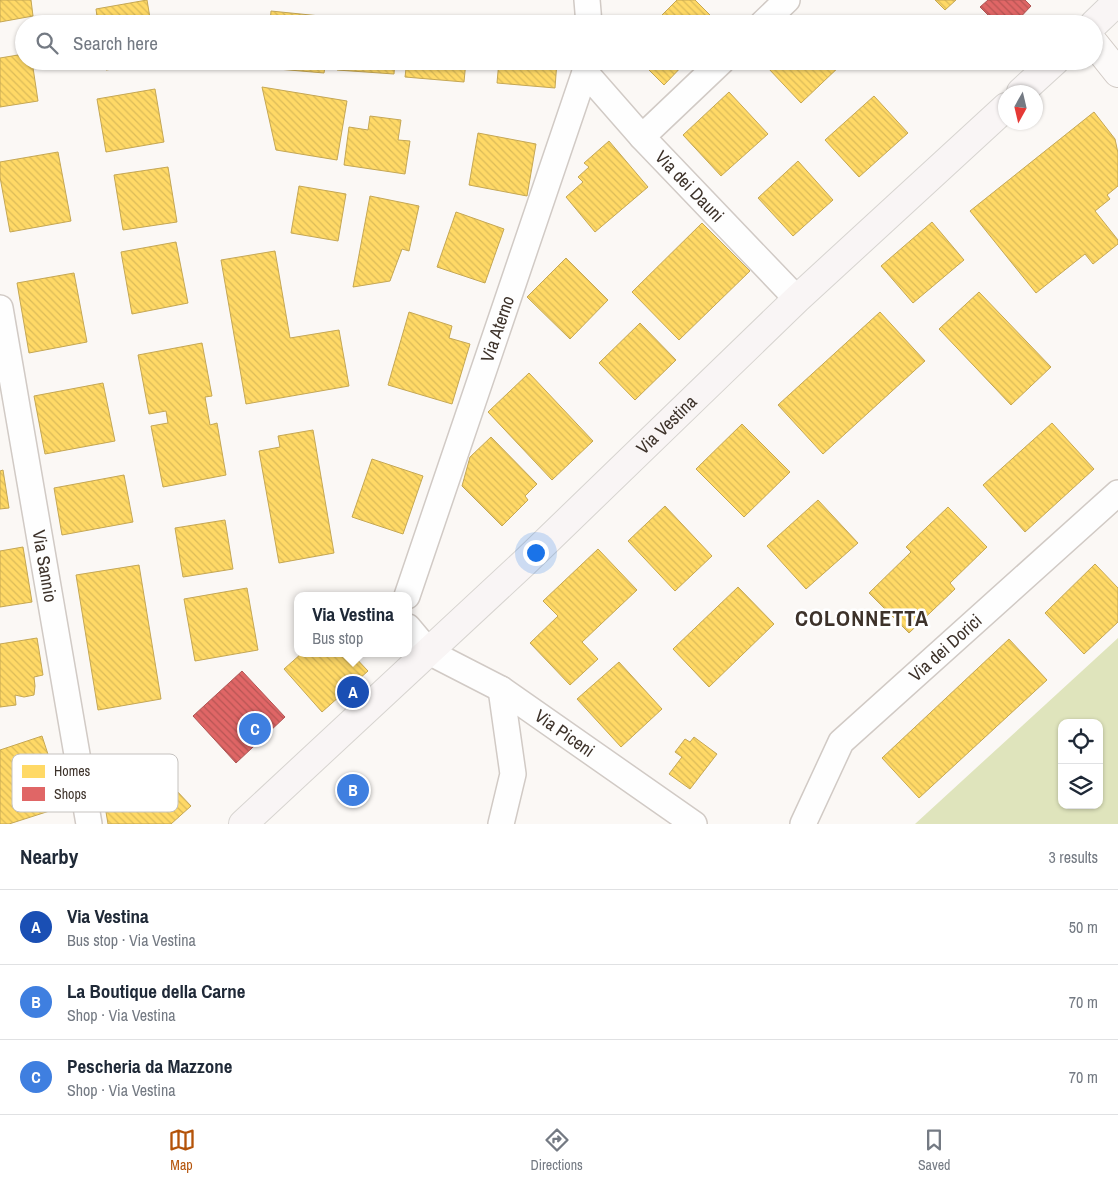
<!DOCTYPE html>
<meta charset="utf-8">
<style>
body{margin:0;font-family:"Archivo Narrow",sans-serif;background:#f6f6f7;color:#1f2937}
.controls{position:absolute;right:15px;bottom:15px;display:grid;overflow:hidden;border-radius:10px;box-shadow:0 1px 4px #0004}
.controls button{width:45px;height:45px;display:grid;place-items:center;padding:0;border:0;border-bottom:1px solid #e0e1e3;background:#fff;color:#1f2937;font:25px sans-serif}
.compass{position:absolute;left:998px;top:85px;width:45px;height:45px;border-radius:50%;background:#fff;box-shadow:0 1px 4px #0004;rotate:188deg}
.you{position:absolute;left:535px;top:552px;width:18px;height:18px;margin:-12px;border:4px solid #fff;border-radius:50%;background:#1a73e8;box-shadow:0 0 0 8px #1a73e833}
.badge{display:grid;place-items:center;width:32px;height:32px;border-radius:50%;background:#b45309;color:#fff;font-size:16px;font-weight:700}
.pin{position:absolute;translate:-50% -50%;border:2px solid #fff;box-shadow:0 1px 5px #0006}
.popup{position:absolute;left:294px;top:592px;width:118px;height:65px;box-sizing:border-box;display:grid;place-content:center;border-radius:10px;background:#fff;filter:drop-shadow(0 1px 4px #0005);font-size:16px;white-space:nowrap;color:#747a83}
.popup b{font-size:19px;color:#1f2937}
.popup::after{content:'';position:absolute;left:50%;top:100%;margin-left:-10px;border:10px solid transparent;border-top-color:#fff}
.list{margin:0;padding:0;list-style:none}
h2{display:flex;justify-content:space-between;align-items:center;height:65px;margin:0;padding:0 20px;font-size:21px}
h2 small{font-size:16px;font-weight:400;color:#747a83}
.list li{display:grid;grid-template-columns:32px 1fr auto;gap:15px;align-items:center;box-sizing:border-box;height:75px;padding:0 20px;border-top:1px solid #e0e1e3}
.list b{display:block;font-size:19px;white-space:nowrap}
.list p{margin:0;font-size:16px;white-space:nowrap;color:#747a83}
.list em{font-size:16px;font-style:normal;color:#747a83}
.icon{flex:none;width:28px;height:28px;fill:none;stroke:currentColor;stroke-width:2;stroke-linecap:round;stroke-linejoin:round}
.map{position:relative;flex:none;width:1118px;height:824px;overflow:hidden}
.search{position:absolute;background:#fff;box-shadow:0 1px 4px #0004;left:15px;right:15px;top:15px;height:55px;display:flex;align-items:center;gap:12px;box-sizing:border-box;padding:0 18px;border-radius:28px;color:#747a83;font-size:19px}
.sheet{height:290px;background:#fff}
nav{display:flex;justify-content:space-around;align-items:center;box-sizing:border-box;height:70px;border-top:1px solid #e0e1e3;background:#fff;font-size:14px;color:#747a83}
nav a{display:grid;justify-items:center;gap:2px}
nav .on{color:#b45309}
.map>svg:first-child{display:block}
</style>
<div class="map">
<svg width="1118" height="824" viewBox="0 0 1118 824">
<defs>
<pattern id="homes-back-hatch" width="6" height="6" patternUnits="userSpaceOnUse" patternTransform="scale(1.25)"><rect width="6" height="6" fill="#ffd966"/><path d="M-1 5l2 2M0 0l6 6M5-1l2 2" fill="none" stroke="#dbbb59"/></pattern>
<pattern id="shops-back-hatch" width="6" height="6" patternUnits="userSpaceOnUse" patternTransform="scale(1.25)"><rect width="6" height="6" fill="#e06666"/><path d="M-1 5l2 2M0 0l6 6M5-1l2 2" fill="none" stroke="#b75554"/></pattern>
</defs>
<rect width="100%" height="100%" fill="#fbf8f5"/>
<path fill="#dfe4bc" fill-rule="evenodd" d="M1118,638V824H915ZM1062,723H1099V805H1062Z"/>
<path fill="url(#homes-back-hatch)" stroke="#c5a754" d="M0,0H31L33,16L0,22Z
M147,0L151,24H98L96,9Z
M677,0H695L719,24H647L655,16L658,19Z
M935,0H956L945,10Z
M271,11L330,17L329,24H270Z
M341,16L392,21V24H341Z
M24,54V61H32L38,101L0,107V58Z
M105,61H157V62L106,70Z
M267,61H326L324,73L266,68Z
M338,61H395L394,74L337,70Z
M407,61H466L464,82L405,77Z
M499,61H557L555,88L497,83Z
M640,61H687L664,85Z
M776,61H839L842,64L801,103L768,68Z
M262,87L347,101L337,160L276,150Z
M155,89L164,142L106,152L97,99Z
M729,92L768,134L721,176L683,135Z
M874,96L908,133L859,177L825,140Z
M1094,112L1115,139L1118,153V186L1107,195L1110,199L1095,211L1118,240V244L1093,264L1085,254L1036,293L970,211Z
M370,116L401,120L398,140L410,141L405,174L344,165L349,127L368,130Z
M478,133L536,144L527,196L469,185Z
M609,141L648,187L595,232L566,197L583,182L578,177L589,167L584,163Z
M58,152L71,221L10,232L0,177V162Z
M798,161L833,200L793,236L758,198Z
M168,167L177,222L123,230L114,175Z
M299,186L346,194L338,241L291,233Z
M370,196L419,206L409,251L402,249L390,281L353,287Z
M456,212L504,229L485,283L437,267Z
M932,222L964,260L913,303L881,266Z
M702,223L750,271L679,340L632,292Z
M176,242L188,303L132,314L121,252Z
M275,251L290,338L339,330L349,386L246,404L221,260Z
M566,258L608,300L570,339L527,297Z
M74,273L87,342L29,353L17,283Z
M979,292L1051,367L1011,405L939,329Z
M409,312L452,326L449,338L470,344L452,404L388,385Z
M880,312L925,361L823,454L778,405Z
M640,323L676,360L635,400L599,363Z
M202,343L212,396L205,397L210,425L217,423L226,475L163,487L151,426L168,423L166,411L149,414L138,355Z
M529,373L593,441L552,480L488,412Z
M103,383L115,441L45,454L34,396Z
M1052,423L1094,469L1025,532L983,485Z
M742,424L790,472L744,517L696,469Z
M313,430L334,553L279,563L259,451L280,447L278,436Z
M491,437L537,484L525,496L528,500L502,526L462,486L470,457Z
M372,459L423,476L403,534L352,517Z
M3,470L9,508L0,509V471Z
M124,475L133,522L62,535L54,488Z
M818,500L858,543L806,589L767,546Z
M665,506L712,556L675,591L628,541Z
M948,507L987,547L950,583L955,589L909,633L869,593L911,552L906,547Z
M225,520L233,569L183,577L175,528Z
M23,547L32,602L0,607V551Z
M598,549L637,590L582,642L598,659L570,685L530,643L558,616L543,601Z
M1095,564L1118,588V622L1084,654L1045,613Z
M139,565L161,699L98,710L76,575Z
M738,587L774,624L709,687L673,649Z
M247,588L258,650L195,661L184,599Z
M37,638L43,675L34,677L35,686L34,695L24,697L15,695L16,705L0,707V644Z
M1009,639L1047,680L919,798L882,758Z
M302,653H351L368,671L322,712L284,669Z
M619,662L662,709L621,747L577,699Z
M42,736L65,806L9,824H0V750Z
M694,737L717,754L690,789L669,774L682,757L675,752L685,739L690,742Z
M145,757L191,806L171,824H108L103,794Z"/>
<path fill="url(#shops-back-hatch)" stroke="#af5654" d="M988,0H1025L1031,6L1014,24H997L980,7Z
M242,671L285,717L236,763L193,716Z"/>
<g fill="none" stroke-linecap="round" stroke-linejoin="round">
<defs>
<g id="minor">
<path d="M587,0L589,24"/>
<path d="M762,24L787,0"/>
<path id="s1" d="M585,72L642,137L797,299"/>
<path d="M642,137L722,61"/>
<path id="s2" d="M0,308L89,824"/>
<path id="s3" d="M407,596L585,72L586,61"/>
<path id="s4" d="M408,627L429,652L501,689L694,824"/>
<path d="M501,824L513,774L501,689"/>
<path id="s5" d="M803,824L841,742L1118,493"/>
</g>
<path id="secondary" d="M1094,43L1118,73"/>
<g id="primary">
<path d="M1094,24L1118,1"/>
<path d="M1021,92L1055,61"/>
<path id="s6" d="M243,824L525,562L797,299L1006,107"/>
</g>
</defs>
<use href="#minor" stroke="#d1cac5" stroke-width="28"/>
<use href="#secondary" stroke="#d1cac5" stroke-width="30"/>
<use href="#primary" stroke="#d7d4d0" stroke-width="30"/>
<use href="#minor" stroke="#fefefe" stroke-width="25"/>
<use href="#secondary" stroke="#fcfaf9" stroke-width="28"/>
<use href="#primary" stroke="#f9f5f5" stroke-width="28"/>
</g>
<g text-anchor="middle" stroke-width="5" stroke-linejoin="round" paint-order="stroke">
<g font-size="18" fill="#3d322a" stroke="#fff">
<text dy="6" stroke="none"><textPath href="#s1" startOffset="155">Via dei Dauni</textPath></text>
<text dy="6" stroke="none"><textPath href="#s3" startOffset="282">Via Aterno</textPath></text>
<text dy="6" stroke="none"><textPath href="#s6" startOffset="582">Via Vestina</textPath></text>
<text dy="6" stroke="none"><textPath href="#s2" startOffset="262">Via Sannio</textPath></text>
<text dy="6" stroke="none"><textPath href="#s5" startOffset="231">Via dei Dorici</textPath></text>
<text dy="6" stroke="none"><textPath href="#s4" startOffset="191">Via Piceni</textPath></text>
</g>
<g font-size="22" font-weight="bold" letter-spacing="1" fill="#3d322a" stroke="#fff">
<text x="862" y="626">COLONNETTA</text>
</g>
</g>
<rect x="12" y="754" width="166" height="58" rx="8" fill="#fff" stroke="#c5c2bf" stroke-width="1"/>
<rect x="22" y="765" width="23" height="13" fill="#ffd966"/>
<rect x="22" y="787" width="23" height="14" fill="#e06666"/>
<g font-size="14" fill="#3d322a">
<text x="54" y="776">Homes</text>
<text x="54" y="799">Shops</text>
</g>
</svg>
<div class="controls">
<button><svg class="icon" aria-label="locate" viewBox="0 0 24 24"><circle cx="12" cy="12" r="6"/><path d="M12 2v4M12 18v4M2 12h4M18 12h4"/></svg></button>
<button><svg class="icon" aria-label="layers" viewBox="0 0 24 24"><path d="M12 4l9 5-9 5-9-5zM3 14l9 5 9-5"/></svg></button>
</div>
<svg class="compass" viewBox="-18 -18 36 36"><path d="M0-13l5 13h-10z" fill="#e53935"/><path d="M0 13l5-13h-10z" fill="#747a83"/></svg>
<div class="you"></div>
<div class="pin badge" style="left:353px;top:692px;background:#1a4fb4">A</div>
<div class="popup"><b>Via Vestina</b>Bus stop</div>
<div class="pin badge" style="left:353px;top:790px;background:#3f7fe0">B</div>
<div class="pin badge" style="left:255px;top:729px;background:#3f7fe0">C</div>
<div class="search"><svg class="icon" aria-label="search" viewBox="0 0 24 24"><circle cx="10" cy="10" r="6"/><path d="M15 15l6 6"/></svg>Search here</div>
</div>
<section class="sheet">
<h2>Nearby<small>3 results</small></h2>
<ul class="list">
<li><span class="badge" style="background:#1a4fb4">A</span><div><b>Via Vestina</b><p>Bus stop · Via Vestina</p></div><em>50 m</em></li>
<li><span class="badge" style="background:#3f7fe0">B</span><div><b>La Boutique della Carne</b><p>Shop · Via Vestina</p></div><em>70 m</em></li>
<li><span class="badge" style="background:#3f7fe0">C</span><div><b>Pescheria da Mazzone</b><p>Shop · Via Vestina</p></div><em>70 m</em></li>
</ul>
</section>
<nav>
<a class="on"><svg class="icon" aria-label="map" viewBox="0 0 24 24"><path d="M3 6l6-2 6 2 6-2v14l-6 2-6-2-6 2zM9 4v14M15 6v14"/></svg>Map</a>
<a><svg class="icon" aria-label="directions" viewBox="0 0 24 24"><path d="M12 3l9 9-9 9-9-9zM9 14v-3h6M13 9l2 2-2 2"/></svg>Directions</a>
<a><svg class="icon" aria-label="saved" viewBox="0 0 24 24"><path d="M7 4h10v16l-5-4-5 4z"/></svg>Saved</a>
</nav>
